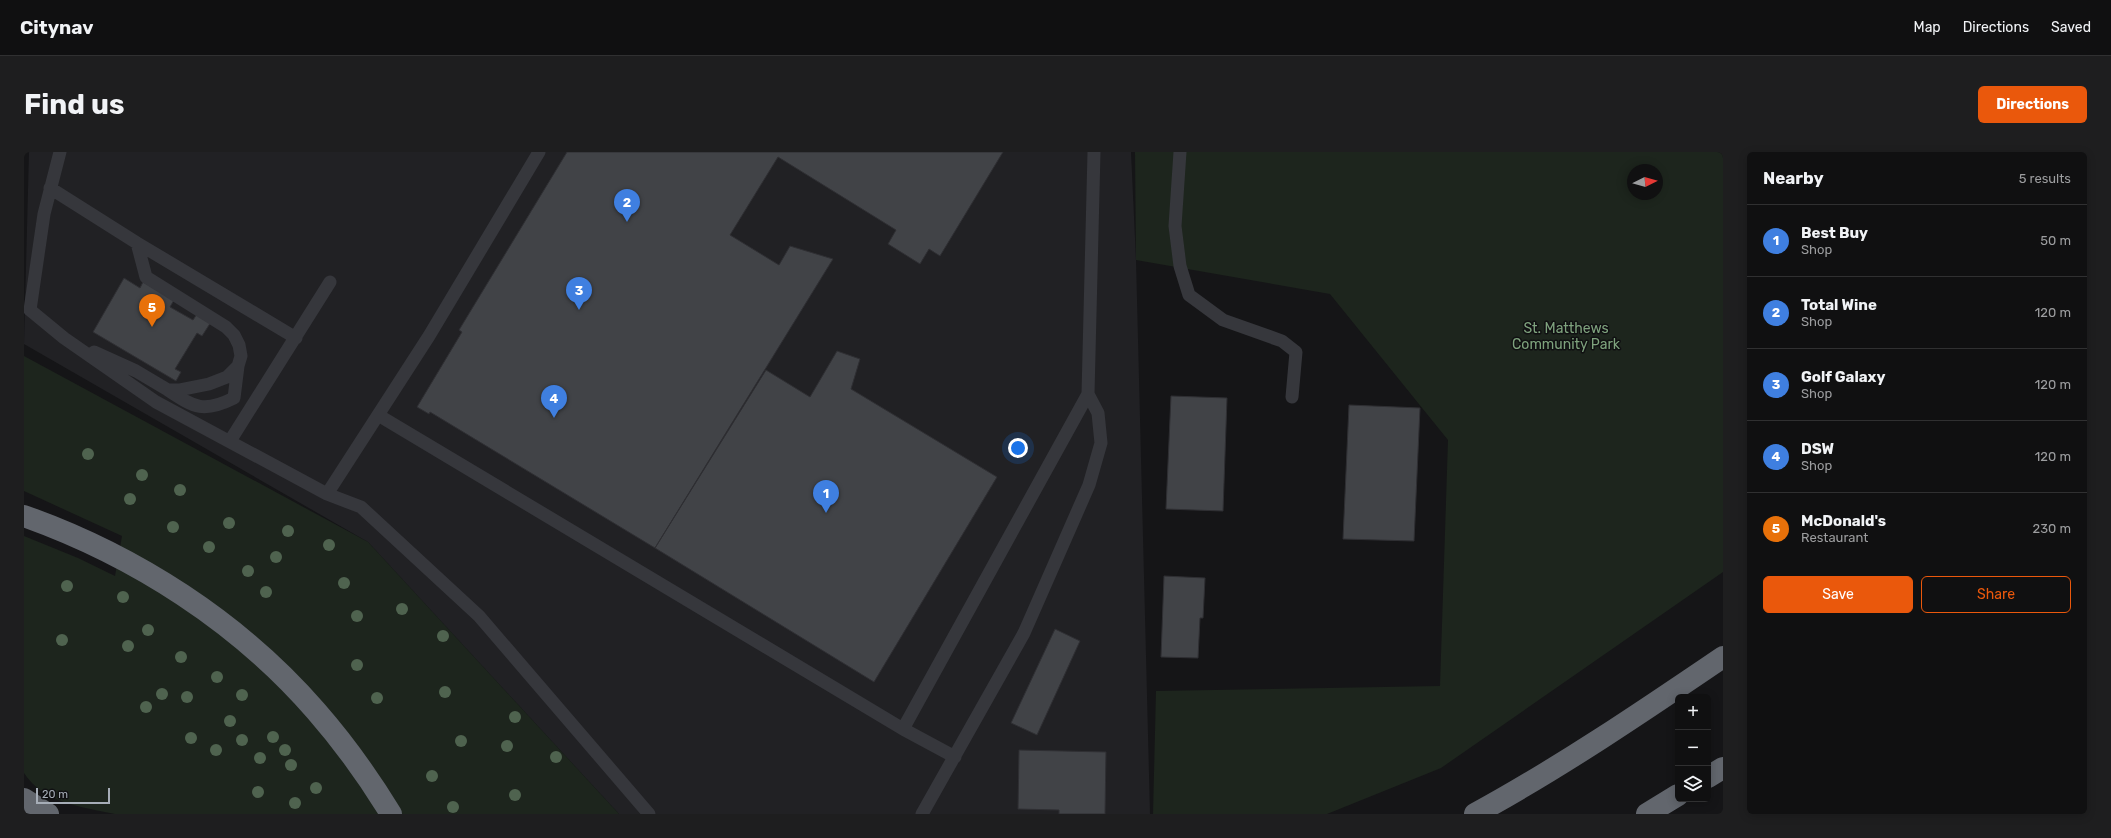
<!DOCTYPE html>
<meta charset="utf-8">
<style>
body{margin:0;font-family:Rubik,sans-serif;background:#1e1e1f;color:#f1f3f6}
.controls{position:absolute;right:12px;bottom:12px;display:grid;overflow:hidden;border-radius:6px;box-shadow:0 2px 10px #0003}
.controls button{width:36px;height:36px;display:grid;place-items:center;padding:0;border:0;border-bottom:1px solid #303031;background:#101011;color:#f1f3f6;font:20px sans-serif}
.compass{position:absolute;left:1603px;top:12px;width:36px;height:36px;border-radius:50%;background:#101011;box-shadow:0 2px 10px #0003;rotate:85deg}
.scale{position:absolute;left:12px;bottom:10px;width:74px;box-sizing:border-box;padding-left:4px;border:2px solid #a6adb7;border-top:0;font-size:11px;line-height:14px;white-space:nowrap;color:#a6adb7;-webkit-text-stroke:3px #101012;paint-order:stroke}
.you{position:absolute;left:994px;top:296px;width:14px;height:14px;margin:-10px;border:3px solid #fff;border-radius:50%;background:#1a73e8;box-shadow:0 0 0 6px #1a73e833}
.badge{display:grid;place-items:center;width:26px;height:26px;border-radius:50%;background:#ea580c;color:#fff;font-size:13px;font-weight:700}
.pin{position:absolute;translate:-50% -33px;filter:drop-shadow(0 1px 2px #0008)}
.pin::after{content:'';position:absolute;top:21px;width:14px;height:12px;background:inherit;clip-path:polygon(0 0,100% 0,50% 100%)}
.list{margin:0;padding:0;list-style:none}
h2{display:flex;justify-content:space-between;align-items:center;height:52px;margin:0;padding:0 16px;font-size:17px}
h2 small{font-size:13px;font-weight:400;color:#9c9d9f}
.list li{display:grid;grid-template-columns:26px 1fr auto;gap:12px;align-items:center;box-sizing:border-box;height:72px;padding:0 16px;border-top:1px solid #303031}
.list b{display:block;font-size:15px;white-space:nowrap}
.list p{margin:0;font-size:13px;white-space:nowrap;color:#9c9d9f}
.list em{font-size:13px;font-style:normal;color:#9c9d9f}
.actions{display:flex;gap:8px;padding:12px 16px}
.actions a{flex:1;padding:9px 0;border:1px solid #ea580c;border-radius:6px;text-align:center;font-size:14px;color:#ea580c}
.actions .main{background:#ea580c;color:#fff}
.icon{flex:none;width:22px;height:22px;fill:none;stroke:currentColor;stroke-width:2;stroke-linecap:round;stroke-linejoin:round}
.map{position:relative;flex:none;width:1699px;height:662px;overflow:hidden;border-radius:6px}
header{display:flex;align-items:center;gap:24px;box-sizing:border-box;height:56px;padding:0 20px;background:#101011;border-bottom:1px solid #303031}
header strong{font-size:19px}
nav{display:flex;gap:22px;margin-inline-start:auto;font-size:14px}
.intro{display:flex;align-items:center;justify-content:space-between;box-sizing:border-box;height:96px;padding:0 24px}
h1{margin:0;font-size:28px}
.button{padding:10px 18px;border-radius:6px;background:#ea580c;color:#fff;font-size:14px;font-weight:700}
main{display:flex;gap:24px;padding:0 24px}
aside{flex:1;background:#101011;border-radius:6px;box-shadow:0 2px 10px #0003}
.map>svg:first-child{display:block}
</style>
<header>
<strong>Citynav</strong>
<nav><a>Map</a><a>Directions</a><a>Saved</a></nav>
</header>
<div class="intro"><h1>Find us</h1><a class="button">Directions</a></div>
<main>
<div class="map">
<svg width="1699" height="662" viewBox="0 0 1699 662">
<rect width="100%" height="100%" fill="#151517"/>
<path fill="#212124" d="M5,0H1107L1112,108L1126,662H595L344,390L0,192Z"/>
<path fill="#1d251d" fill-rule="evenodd" d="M1111,0H1699V420L1417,616L1303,662H1129L1132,539L1416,534L1424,288L1306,142L1112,108ZM1609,18H1633V42H1609Z
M0,204L344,390L595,662H91C58,655 19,651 0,621V384L54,406L91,424L98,384L0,339Z"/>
<path fill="#414347" stroke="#2f2f33" d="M543,0H979L916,104L905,97L896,112L864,92L872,78L754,5L706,83L755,113L766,94L809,107L631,396L406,260L405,262L393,255L438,180L435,178Z
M100,126L116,136L119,130L150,148L146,155L169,168L173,162L187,170L178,184L173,181L151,217L157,220L152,229L69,180Z
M813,199L836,207L827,237L973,325L850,530L631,396L742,218L786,245Z
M1147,244L1203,246L1199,359L1142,357Z
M1325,253L1396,256L1390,389L1319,387Z
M1140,424L1181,426L1179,466H1176L1174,506L1137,505Z
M1031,477L1056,489L1013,583L987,571Z
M995,598L1082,600L1081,662H1035V658L994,657Z"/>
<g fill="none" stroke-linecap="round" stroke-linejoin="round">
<path stroke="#36373c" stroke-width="13" d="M36,0L20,62L6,158L40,186L132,250L303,342L405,184L515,0
M1156,0L1151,74L1156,114L1165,143L1199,168L1258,189L1272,200L1268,245
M26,36L113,91L272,186
M70,200L112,219L144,238H155L185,232L203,225L214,214L217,204L215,193L210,183L202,175L122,125L113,91
M144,238C171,256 180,261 210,246L214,214
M354,263L879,577L931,605
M206,289L306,130
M303,342L337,355L455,464L625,662
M879,577L1064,242L1070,0
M898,662L1000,481L1065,333L1077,291L1074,261L1064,242"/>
<path stroke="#62666d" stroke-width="22" d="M0,364C110,403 215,470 292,559C320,591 345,626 367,662
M1684,625L1699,616
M0,647L24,662
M1451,662C1537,615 1618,560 1699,505
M1623,662L1654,643"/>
</g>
<g fill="#4f634f">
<circle cx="64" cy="302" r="6"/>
<circle cx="118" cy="323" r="6"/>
<circle cx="156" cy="338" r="6"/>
<circle cx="106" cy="347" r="6"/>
<circle cx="205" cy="371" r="6"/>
<circle cx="149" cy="375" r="6"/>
<circle cx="264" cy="379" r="6"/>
<circle cx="305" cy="393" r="6"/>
<circle cx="185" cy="395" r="6"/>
<circle cx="252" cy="405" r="6"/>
<circle cx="224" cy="419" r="6"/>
<circle cx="320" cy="431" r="6"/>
<circle cx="43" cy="434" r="6"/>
<circle cx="242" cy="440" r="6"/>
<circle cx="99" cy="445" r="6"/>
<circle cx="378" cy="457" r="6"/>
<circle cx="333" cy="464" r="6"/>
<circle cx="124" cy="478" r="6"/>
<circle cx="419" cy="484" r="6"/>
<circle cx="38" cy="488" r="6"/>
<circle cx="104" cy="494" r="6"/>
<circle cx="157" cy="505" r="6"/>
<circle cx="333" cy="513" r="6"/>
<circle cx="193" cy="525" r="6"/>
<circle cx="421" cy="540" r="6"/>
<circle cx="138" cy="542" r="6"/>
<circle cx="218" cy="543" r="6"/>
<circle cx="163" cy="545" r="6"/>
<circle cx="353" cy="546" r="6"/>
<circle cx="122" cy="555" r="6"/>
<circle cx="491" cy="565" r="6"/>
<circle cx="206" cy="569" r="6"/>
<circle cx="249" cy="585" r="6"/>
<circle cx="167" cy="586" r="6"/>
<circle cx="218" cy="588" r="6"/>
<circle cx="437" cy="589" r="6"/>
<circle cx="483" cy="594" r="6"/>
<circle cx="192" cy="598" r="6"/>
<circle cx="261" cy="598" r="6"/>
<circle cx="532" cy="605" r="6"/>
<circle cx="236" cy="606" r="6"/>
<circle cx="267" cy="613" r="6"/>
<circle cx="408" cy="624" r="6"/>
<circle cx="292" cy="636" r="6"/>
<circle cx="234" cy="640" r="6"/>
<circle cx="491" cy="643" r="6"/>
<circle cx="271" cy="651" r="6"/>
<circle cx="429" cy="655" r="6"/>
</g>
<g text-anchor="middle" stroke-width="3" stroke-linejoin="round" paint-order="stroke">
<g font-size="14" fill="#7ea27d" stroke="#101012">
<text x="1542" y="181">St. Matthews<tspan x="1542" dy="16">Community Park</tspan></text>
</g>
</g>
</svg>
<div class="controls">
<button>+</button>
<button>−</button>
<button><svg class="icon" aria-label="layers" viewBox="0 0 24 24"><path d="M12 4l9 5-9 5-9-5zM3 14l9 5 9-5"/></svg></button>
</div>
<svg class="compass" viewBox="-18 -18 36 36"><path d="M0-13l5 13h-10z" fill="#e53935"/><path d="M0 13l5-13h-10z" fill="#9c9d9f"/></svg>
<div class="scale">20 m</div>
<div class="you"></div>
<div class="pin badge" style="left:802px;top:361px;background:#3f7fe0">1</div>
<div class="pin badge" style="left:603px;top:70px;background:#3f7fe0">2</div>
<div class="pin badge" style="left:555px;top:158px;background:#3f7fe0">3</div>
<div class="pin badge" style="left:530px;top:266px;background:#3f7fe0">4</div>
<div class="pin badge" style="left:128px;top:175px;background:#e8710a">5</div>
</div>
<aside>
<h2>Nearby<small>5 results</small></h2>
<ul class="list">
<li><span class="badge" style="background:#3f7fe0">1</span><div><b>Best Buy</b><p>Shop</p></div><em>50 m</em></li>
<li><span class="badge" style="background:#3f7fe0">2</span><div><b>Total Wine</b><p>Shop</p></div><em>120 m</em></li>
<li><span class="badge" style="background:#3f7fe0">3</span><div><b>Golf Galaxy</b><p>Shop</p></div><em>120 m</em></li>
<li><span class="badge" style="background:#3f7fe0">4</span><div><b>DSW</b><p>Shop</p></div><em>120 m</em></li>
<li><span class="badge" style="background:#e8710a">5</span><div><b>McDonald's</b><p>Restaurant</p></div><em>230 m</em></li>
</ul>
<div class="actions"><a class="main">Save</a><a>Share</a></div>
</aside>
</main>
